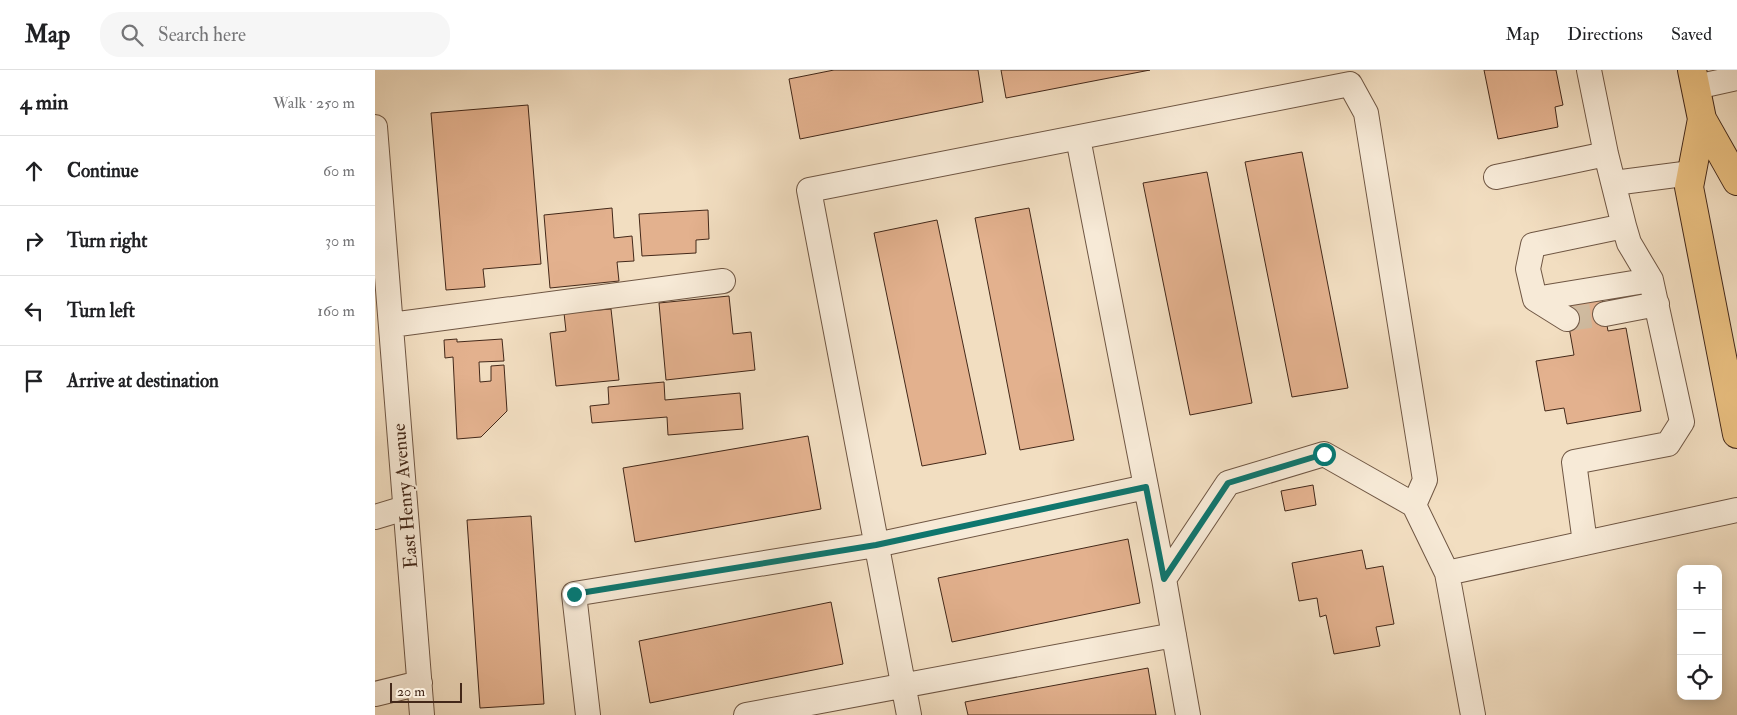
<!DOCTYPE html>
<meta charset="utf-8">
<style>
body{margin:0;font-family:"IM FELL Double Pica",serif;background:#f6f6f6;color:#202124}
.controls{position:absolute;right:15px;bottom:15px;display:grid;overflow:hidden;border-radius:10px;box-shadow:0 2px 12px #0003}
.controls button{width:45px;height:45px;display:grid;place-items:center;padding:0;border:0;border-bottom:1px solid #e0e0e0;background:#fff;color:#202124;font:25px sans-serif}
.scale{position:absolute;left:15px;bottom:12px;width:72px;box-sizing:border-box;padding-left:5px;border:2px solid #432819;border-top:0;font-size:14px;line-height:18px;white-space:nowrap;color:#432819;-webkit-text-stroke:4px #f7ead7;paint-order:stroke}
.stop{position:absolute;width:15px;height:15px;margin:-11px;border:4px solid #0f766e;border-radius:50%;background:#fff}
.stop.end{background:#0f766e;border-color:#fff;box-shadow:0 1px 5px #0008}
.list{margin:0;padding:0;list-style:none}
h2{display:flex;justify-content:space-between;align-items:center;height:65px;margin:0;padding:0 20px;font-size:21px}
h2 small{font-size:16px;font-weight:400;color:#757577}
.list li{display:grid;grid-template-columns:32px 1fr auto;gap:15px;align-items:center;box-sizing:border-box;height:70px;padding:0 20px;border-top:1px solid #e0e0e0}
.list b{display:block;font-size:19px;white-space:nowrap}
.list em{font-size:16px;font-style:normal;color:#757577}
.icon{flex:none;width:28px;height:28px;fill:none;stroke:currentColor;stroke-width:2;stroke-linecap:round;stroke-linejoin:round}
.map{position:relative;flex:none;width:1362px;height:645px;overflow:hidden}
header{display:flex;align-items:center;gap:30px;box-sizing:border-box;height:70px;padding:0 25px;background:#fff;border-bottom:1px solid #e0e0e0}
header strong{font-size:24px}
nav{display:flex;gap:28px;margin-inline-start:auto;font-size:18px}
.search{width:350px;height:45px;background:#f6f6f6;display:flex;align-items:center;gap:12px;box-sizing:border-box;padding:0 18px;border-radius:20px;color:#757577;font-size:19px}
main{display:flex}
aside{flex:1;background:#fff}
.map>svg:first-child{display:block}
</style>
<header>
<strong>Map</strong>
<div class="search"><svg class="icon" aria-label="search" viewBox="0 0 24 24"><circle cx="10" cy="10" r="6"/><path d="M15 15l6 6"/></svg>Search here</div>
<nav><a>Map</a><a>Directions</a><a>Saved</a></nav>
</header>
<main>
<aside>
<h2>4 min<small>Walk · 250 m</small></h2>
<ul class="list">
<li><svg class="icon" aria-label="ahead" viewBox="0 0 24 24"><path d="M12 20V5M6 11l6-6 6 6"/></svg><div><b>Continue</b></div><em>60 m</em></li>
<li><svg class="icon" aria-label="right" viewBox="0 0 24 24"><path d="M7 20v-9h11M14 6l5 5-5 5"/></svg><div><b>Turn right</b></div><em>30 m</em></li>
<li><svg class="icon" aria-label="left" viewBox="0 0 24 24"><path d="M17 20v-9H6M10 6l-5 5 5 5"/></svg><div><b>Turn left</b></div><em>160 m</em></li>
<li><svg class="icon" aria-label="arrive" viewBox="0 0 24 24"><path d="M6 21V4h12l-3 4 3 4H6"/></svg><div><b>Arrive at destination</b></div></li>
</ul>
</aside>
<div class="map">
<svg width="1362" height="645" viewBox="0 0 1362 645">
<rect width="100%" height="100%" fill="#f2dec1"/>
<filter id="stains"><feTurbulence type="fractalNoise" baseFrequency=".004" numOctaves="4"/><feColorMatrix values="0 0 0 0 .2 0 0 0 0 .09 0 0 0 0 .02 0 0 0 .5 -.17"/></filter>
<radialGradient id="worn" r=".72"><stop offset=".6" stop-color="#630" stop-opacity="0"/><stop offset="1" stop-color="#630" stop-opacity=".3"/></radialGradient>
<path fill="#e3b18e" stroke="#432819" d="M459,0H603L608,32L425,69L414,9Z
M626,0H775L631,28Z
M1109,0H1181L1188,35L1180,37L1183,57L1123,69Z
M153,35L166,194L108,199L110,217L71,220L56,43Z
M927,82L973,318L917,327L870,92Z
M832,102L877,333L815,345L768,113Z
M237,138L239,168L257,166L259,191L242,192L244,211L175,218L169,145Z
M654,138L699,370L645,380L600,148Z
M333,140L334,169L321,170V183L267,186L264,144Z
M562,150L611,384L547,396L499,163Z
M354,226L358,264L376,262L380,300L291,310L284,233Z
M1227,228L1233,261L1251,258L1266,341L1192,354L1189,338L1170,341L1161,291L1199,285L1190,235Z
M236,239L244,310L181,316L175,263L191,261L189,243Z
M82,269V272L127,269L129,291L104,292L105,312L116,311V296L129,295L132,341L106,367L82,369L78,287L70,288L69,270Z
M289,312L290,330L365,323L368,359L293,365L292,347L217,353L215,336L234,334L233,317Z
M433,366L446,439L260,472L248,398Z
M938,415L941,435L910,441L906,421Z
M156,446L169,634L105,638L92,450Z
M753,469L765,533L577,572L563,508Z
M987,480L991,499L1008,496L1019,554L1001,557L1005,576L959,584L951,545L945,547L942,528L924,531L917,493Z
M456,532L468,594L275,633L264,571Z
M773,598L781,645H593L590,632Z"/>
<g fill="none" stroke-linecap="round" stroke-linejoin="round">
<path stroke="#cfba9f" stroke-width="24" stroke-dasharray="24 12" stroke-linecap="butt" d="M1192,249L1230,244"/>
<defs>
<path id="minor" d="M1321,17L1362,8
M0,57L47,645
M703,68L789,509
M1121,107L1231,84
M1239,113L1316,103
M1160,229L1276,210
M1230,244L1282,234
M1192,249L1160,229L1153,199L1158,175L1249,156
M16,255L348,211
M0,447L30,438
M1210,473L1199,392L1293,374L1307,352L1276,210L1254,173L1249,156L1231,84L1214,0
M1072,503L1098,645
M0,624L45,613
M213,645L199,524L501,475L771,417
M371,645L799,565
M534,645L434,120L975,14L991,43L1050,410L1039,435
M813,645L789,509L853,413L949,384L1039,435L1072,503L1362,440"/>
<path id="major" d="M1317,0L1327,49L1362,111
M1327,49L1314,117L1362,364"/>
</defs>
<use href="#minor" stroke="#6f5643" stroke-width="26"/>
<use href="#major" stroke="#432819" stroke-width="30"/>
<use href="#minor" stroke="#f7ead7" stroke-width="24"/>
<use href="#major" stroke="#e9bf80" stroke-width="28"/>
</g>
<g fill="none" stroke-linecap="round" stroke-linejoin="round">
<path stroke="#0f766e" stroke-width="6" d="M199,524L501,475L771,417L789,509L853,413L949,384"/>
</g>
<g text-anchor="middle" stroke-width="4.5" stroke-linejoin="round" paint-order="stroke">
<g font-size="19" fill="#432819" stroke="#f7ead7">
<text transform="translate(29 426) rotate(-95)" y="7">East Henry Avenue</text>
</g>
</g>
<rect width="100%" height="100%" filter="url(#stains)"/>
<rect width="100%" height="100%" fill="url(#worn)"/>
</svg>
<div class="controls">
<button>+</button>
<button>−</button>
<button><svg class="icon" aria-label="locate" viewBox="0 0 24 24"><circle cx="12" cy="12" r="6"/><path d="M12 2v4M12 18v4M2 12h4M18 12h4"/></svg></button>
</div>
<div class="scale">20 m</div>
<div class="stop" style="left:949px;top:384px"></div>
<div class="stop end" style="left:199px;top:524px"></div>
</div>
</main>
